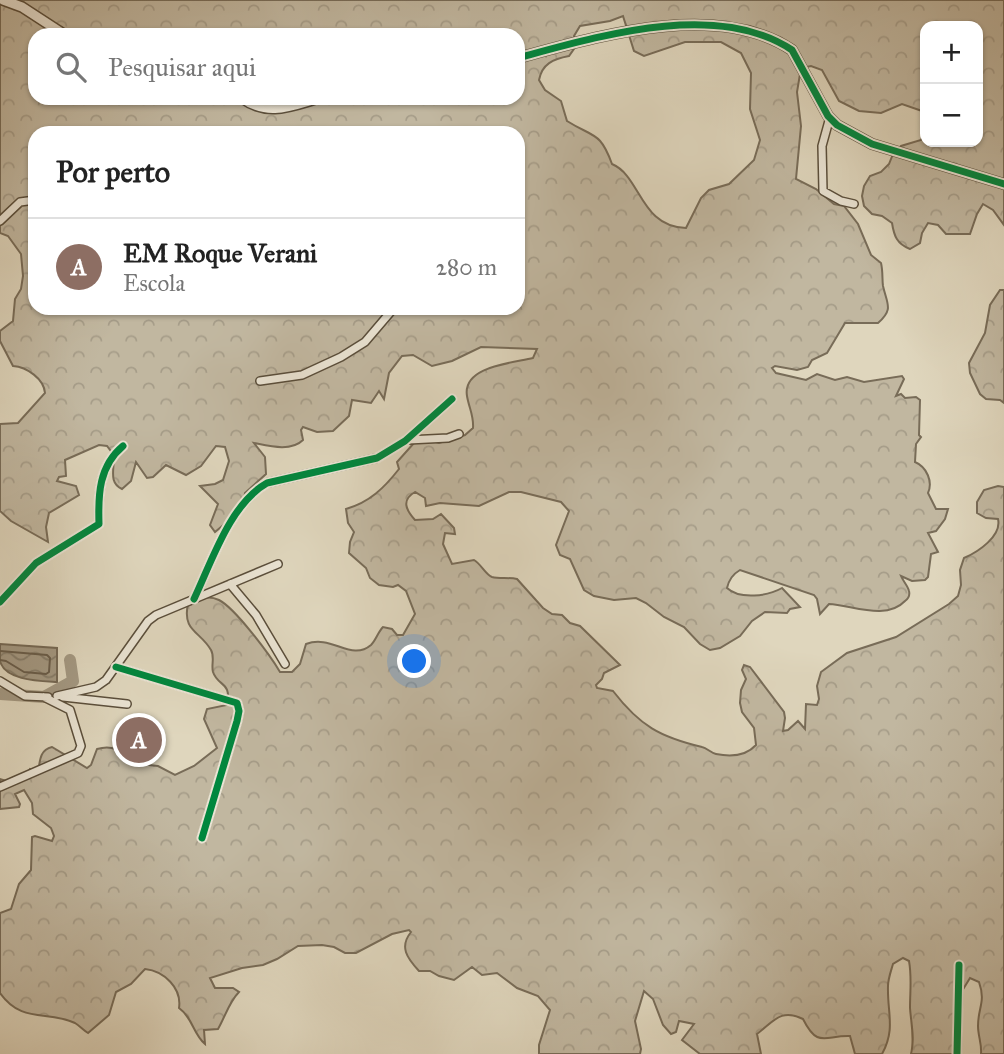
<!DOCTYPE html>
<html lang="pt">
<meta charset="utf-8">
<style>
body{margin:0;font-family:"IM FELL Great Primer",serif;background:#f2f2f2;color:#222}
.controls{position:absolute;right:21px;top:21px;display:grid;overflow:hidden;border-radius:14px;box-shadow:0 2px 5px #0004}
.controls button{width:63px;height:63px;display:grid;place-items:center;padding:0;border:0;border-bottom:2px solid #e0e0e0;background:#fff;color:#222;font:35px sans-serif}
.you{position:absolute;left:415px;top:662px;width:24px;height:24px;margin:-18px;border:5px solid #fff;border-radius:50%;background:#1a73e8;box-shadow:0 0 0 10px #1a73e833}
.badge{display:grid;place-items:center;width:46px;height:46px;border-radius:50%;background:#1a73e8;color:#fff;font-size:23px;font-weight:700}
.pin{position:absolute;translate:-50% -50%;border:4px solid #fff;box-shadow:0 2px 7px #0006}
.list{margin:0;padding:0;list-style:none}
h2{display:flex;justify-content:space-between;align-items:center;height:91px;margin:0;padding:0 28px;font-size:30px}
h2 small{font-size:23px;font-weight:400;color:#767676}
.list li{display:grid;grid-template-columns:46px 1fr auto;gap:21px;align-items:center;box-sizing:border-box;height:98px;padding:0 28px;border-top:2px solid #e0e0e0}
.list b{display:block;font-size:26px;white-space:nowrap}
.list p{margin:0;font-size:23px;white-space:nowrap;color:#767676}
.list em{font-size:23px;font-style:normal;color:#767676}
.icon{flex:none;width:38px;height:38px;fill:none;stroke:currentColor;stroke-width:2;stroke-linecap:round;stroke-linejoin:round}
.map{position:relative;flex:none;width:1004px;height:1054px;overflow:hidden}
.search{position:absolute;background:#fff;box-shadow:0 2px 5px #0004;left:28px;top:28px;width:497px;height:77px;display:flex;align-items:center;gap:18px;box-sizing:border-box;padding:0 24px;border-radius:21px;color:#767676;font-size:26px}
.panel{position:absolute;background:#fff;box-shadow:0 2px 5px #0004;left:28px;top:126px;width:497px;height:189px;border-radius:21px}
.map>svg:first-child{display:block}
</style>
<div class="map">
<svg width="1004" height="1054" viewBox="0 0 1004 1054">
<defs>
<pattern id="forest-crowns" width="20" height="18" patternUnits="userSpaceOnUse" patternTransform="scale(1.75)"><rect width="20" height="18" fill="#c1b7a0"/><path d="M2 6a3 3 0 1 1 6 0M12 15a3 3 0 1 1 6 0" fill="none" stroke="#a69d89"/></pattern>
<pattern id="water-waves" width="16" height="10" patternUnits="userSpaceOnUse" patternTransform="scale(1.75)"><rect width="16" height="10" fill="#a39882"/><path d="M0 5q4-4 8 0t8 0" fill="none" stroke="#857c69"/></pattern>
</defs>
<rect width="100%" height="100%" fill="#dfd6bd"/>
<filter id="stains"><feTurbulence type="fractalNoise" baseFrequency=".00286" numOctaves="4"/><feColorMatrix values="0 0 0 0 .2 0 0 0 0 .09 0 0 0 0 .02 0 0 0 .5 -.17"/></filter>
<radialGradient id="worn" r=".72"><stop offset=".6" stop-color="#630" stop-opacity="0"/><stop offset="1" stop-color="#630" stop-opacity=".3"/></radialGradient>
<path fill="url(#forest-crowns)" stroke="#786c58" stroke-width="2" fill-rule="evenodd" d="M0,0H1004V225L993,210L983,204L977,214L970,234H946L938,225L928,223L922,233L920,243L910,249C897,244 894,236 892,223L882,216L872,214L864,206L862,196L864,186L870,176L881,172L889,164L893,154L901,146L921,140L925,134V142H978V26H925V112L902,104L881,113L859,111L839,101L822,70L811,66L801,68L797,92L801,126L796,179L816,189L834,204L844,206L858,224L871,255L881,263C883,271 882,279 883,286C887,304 894,309 878,323H845L827,353L812,360L808,367L797,370L775,366L772,368L776,373L806,380L817,374L835,380L847,377L864,382L902,376L904,379L896,396L901,394L905,398L916,397L920,400L919,435L921,437L916,444L915,462C927,467 933,482 928,493L936,509H948L945,519L936,531L928,533L938,552L931,554L928,577L925,580L912,581L901,576C903,581 908,586 909,591C910,595 909,598 905,601C886,621 852,605 829,604L820,614L817,599L814,595L740,570C733,574 729,579 727,588C740,600 768,596 782,588L800,607L790,609L787,613L765,612L752,621L740,636L720,648L710,650L700,644L684,627L664,617L646,603L636,598L614,600L594,596L584,590L570,559L560,555L556,545L569,511L561,502L521,492H509L479,506L440,503L426,506L425,498L415,492C401,500 406,510 415,520L433,519L441,514L454,528L455,534L445,533L443,544L452,564L474,560C481,564 486,575 492,577C499,579 509,577 517,579L543,608L552,614L562,615L570,623L580,626L620,665L604,673L602,679L596,685L597,688L613,691C640,726 660,737 702,747C707,748 711,753 716,754C731,757 746,756 756,745L754,728L742,712L740,703L741,690L746,679L742,670L744,665L750,667L784,712L785,718L783,731L788,730L798,721L805,729L806,704L817,705L819,699L817,686L821,672L847,653L896,637L949,604L958,596L961,585L960,570L964,558C978,552 1002,536 998,519L986,518L977,513V502L984,490L998,486L1004,487V1054H981C982,1044 978,1036 978,1026C978,1007 986,1002 979,982L970,978L962,991L960,1054H911C915,1039 911,1023 910,1008C910,991 912,977 909,961L903,958L893,964C891,971 888,979 888,986C887,1012 896,1029 882,1054H855L850,1036C825,1035 818,1049 803,1019C781,1008 774,1021 757,1034L761,1054H700L682,1040L694,1024L679,1021L676,1032L671,1034L663,1025L653,999L644,991L635,1021L641,1049L640,1054H539V1045L550,1010L538,996L517,988L497,973L482,975L472,967L454,980L439,976L430,971H419C407,958 399,947 411,932L409,930L392,934L356,953H345L334,947L322,945L298,946L277,959L263,965L242,968L210,978L215,988H233L239,992C229,1002 225,1017 218,1029L204,1030L205,1044C193,1034 193,1018 179,1008C182,988 164,971 145,969L131,984L116,992L109,1015L88,1033C83,1030 80,1026 75,1023C47,1010 22,1024 0,993V913L11,909L19,884L31,870L32,837L35,836L52,841L54,836L51,828L33,814L32,803L24,790L15,794L20,804L19,807L0,809V779L13,783L24,780L30,769L38,773C40,762 39,750 52,747L87,768L91,765L97,749C114,744 120,751 130,763L158,766L175,775L194,766L217,748L204,719L207,709L227,705C232,681 218,687 213,672C211,665 215,657 211,650C200,631 182,631 188,604C197,598 209,595 219,600C235,608 270,655 280,672H292L300,664L306,644C332,634 351,662 371,645C376,640 378,632 383,627L392,629L397,635H403L415,614L406,591L398,585L393,587L379,585L370,578L366,568L349,553L350,542L354,532L348,523L346,509C370,502 384,488 399,469L397,462L414,443L429,440L439,443L465,435L473,428C474,416 469,408 467,396C462,366 513,363 533,358L537,349L481,347L452,361L432,366L413,355L402,356L389,373L384,399L379,391L371,403L352,400L349,416L333,431L317,432L303,427L301,430L303,440C291,452 269,446 254,443L265,457L266,474L245,493L243,506L239,512L215,532L210,525L218,504L200,486L215,484L223,480L229,461L225,447L216,446L201,466L186,475L166,465L153,477L147,478L136,462L131,481L122,489C107,482 116,467 113,454L107,446L99,445L65,460L66,476L59,477L57,481L76,486L79,495L49,513L46,527L48,542L11,521L0,511V424L18,423L45,393C44,379 27,367 13,366L0,341V331L13,321L15,299L21,289L23,276L21,254L8,236L0,233ZM623,16L634,51L644,56L685,42H721L741,53L751,73L750,109L760,140L754,160L729,184L709,190L701,198L686,228C640,227 641,176 612,164C600,131 594,138 567,121L561,101L545,90L539,80C542,64 553,59 569,56L576,46L574,36L580,26L610,21ZM35,35H518V98H35ZM35,133H518V308H35Z
M1000,290H1004V403L1000,400L986,399L980,394L970,373L969,363L985,333L990,305Z"/>
<path fill="url(#water-waves)" stroke="#746854" stroke-width="2" d="M0,644L57,648V682C41,681 5,681 0,661C0,656 0,649 0,644Z"/>
<g fill="none" stroke-linecap="round" stroke-linejoin="round">
<path stroke="#685c49" stroke-width="2" d="M0,651L47,655L50,658L49,672L46,674L24,672L6,661L0,660"/>
<path stroke="#a39882" stroke-width="12" d="M0,694L44,697L73,681L70,660"/>
<defs>
<path id="minor" d="M830,117L822,146L823,191L841,201L854,204
M0,221L20,202L35,200
M260,381L302,375L341,357L365,342L394,308
M408,440L448,438L459,434
M230,584L256,615L285,664
M194,599C212,561 230,504 267,483L377,458L405,441L452,399
M0,602L36,563L99,524C98,494 99,466 123,446
M116,667L237,703L239,711L237,721L202,838
M0,681L25,696L48,697
M57,696L96,687L106,680L148,621L156,615L278,564
M63,697L127,704
M0,787L78,753L81,746L70,710L44,697
M957,1054L959,965"/>
<path id="tertiary" d="M3,0L22,7L65,35
M518,58C599,36 717,0 792,50L828,116L837,125L872,144L1004,184
M242,98C268,117 291,106 319,98"/>
</defs>
<use href="#minor" stroke="#5a4e3b" stroke-width="10"/>
<use href="#tertiary" stroke="#5a4e3b" stroke-width="12"/>
<use href="#minor" stroke="#eae4d4" stroke-width="7"/>
<use href="#tertiary" stroke="#eae4d4" stroke-width="9"/>
<defs>
<path id="cycleway" d="M518,58C599,36 717,0 792,50L828,116L837,125L872,144L1004,184
M194,599C212,561 230,504 267,483L377,458L405,441L452,399
M0,602L36,563L99,524C98,494 99,466 123,446
M116,667L237,703L239,711L237,721L202,838
M957,1054L959,965"/>
</defs>
<use href="#cycleway" stroke="#eae4d4" stroke-width="11"/>
<use href="#cycleway" stroke="#00873e" stroke-width="7"/>
</g>
<rect width="100%" height="100%" filter="url(#stains)"/>
<rect width="100%" height="100%" fill="url(#worn)"/>
</svg>
<div class="controls">
<button>+</button>
<button>−</button>
</div>
<div class="you"></div>
<div class="pin badge" style="left:139px;top:740px;background:#8d6e63">A</div>
<div class="search"><svg class="icon" aria-label="search" viewBox="0 0 24 24"><circle cx="10" cy="10" r="6"/><path d="M15 15l6 6"/></svg>Pesquisar aqui</div>
<section class="panel">
<h2>Por perto<small></small></h2>
<ul class="list">
<li><span class="badge" style="background:#8d6e63">A</span><div><b>EM Roque Verani</b><p>Escola</p></div><em>280 m</em></li>
</ul>
</section>
</div>
